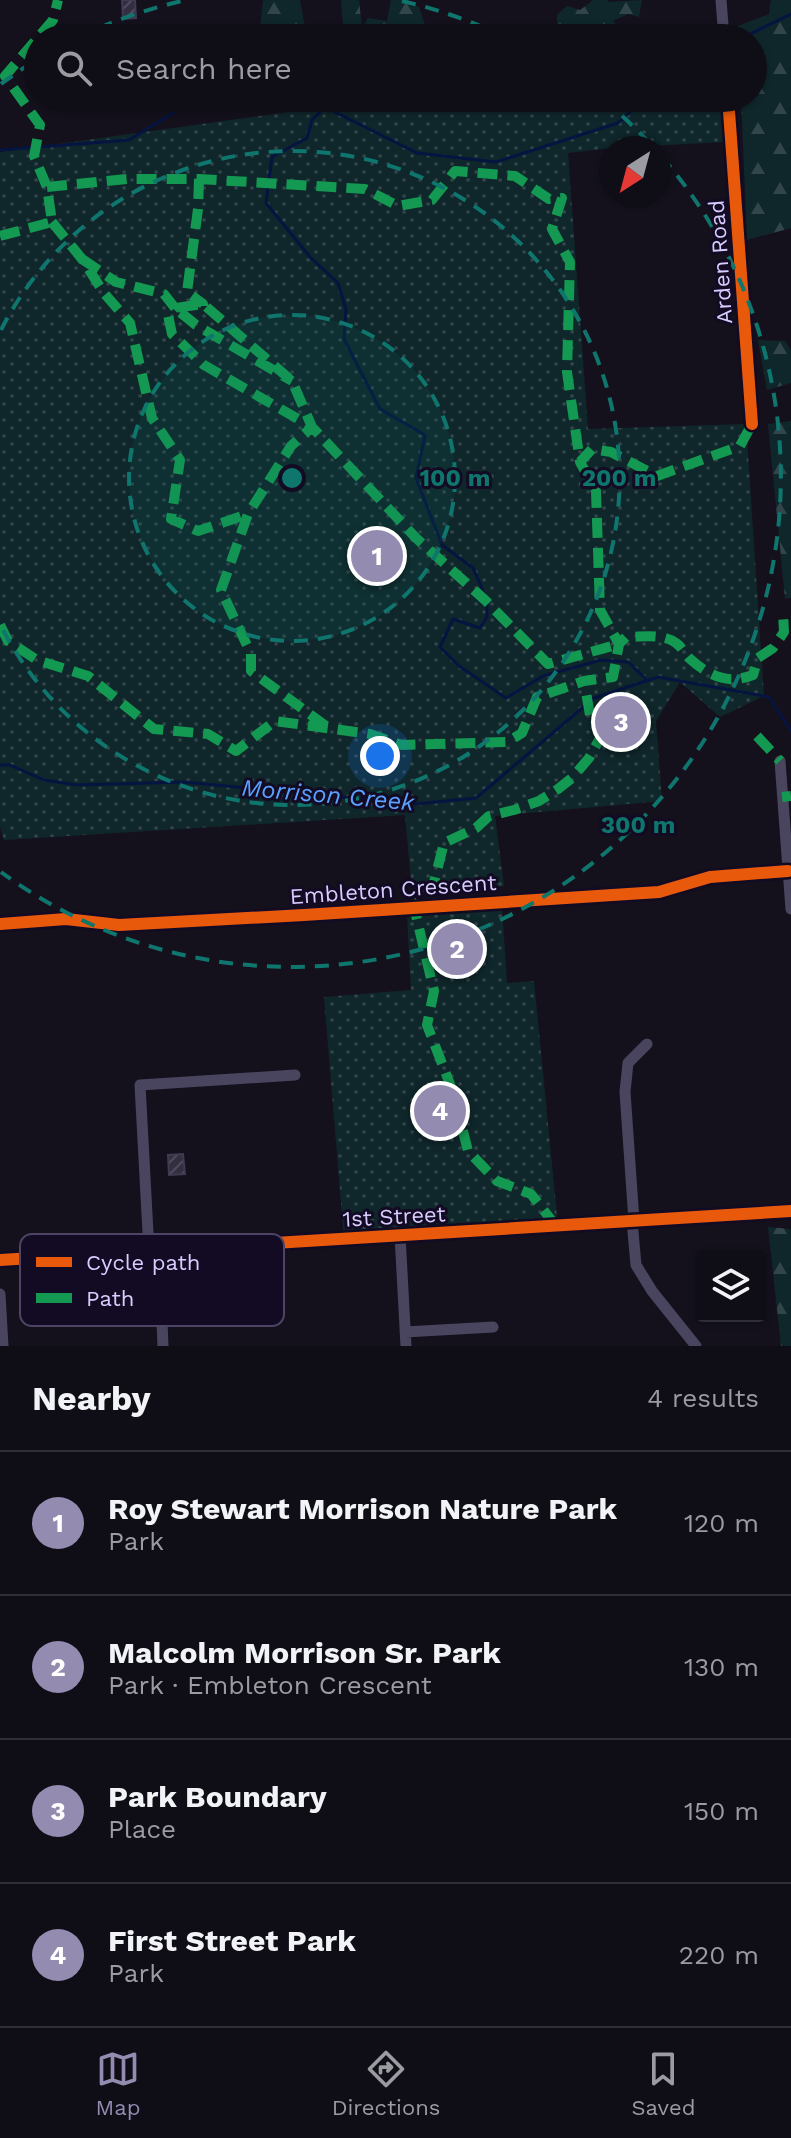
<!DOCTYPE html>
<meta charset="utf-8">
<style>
body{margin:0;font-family:"Work Sans",sans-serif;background:#1d1b23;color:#f1f3f6}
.controls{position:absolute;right:24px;bottom:24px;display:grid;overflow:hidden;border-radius:8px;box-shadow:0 2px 6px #0004}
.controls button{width:72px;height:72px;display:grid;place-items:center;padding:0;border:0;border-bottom:2px solid #2f2d35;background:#0f0d16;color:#f1f3f6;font:40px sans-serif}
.compass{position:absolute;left:599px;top:136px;width:72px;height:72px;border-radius:50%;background:#0f0d16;box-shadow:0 2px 6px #0004;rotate:216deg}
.you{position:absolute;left:380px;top:756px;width:28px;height:28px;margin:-20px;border:6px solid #fff;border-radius:50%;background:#1a73e8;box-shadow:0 0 0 12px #1a73e833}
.badge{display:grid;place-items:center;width:52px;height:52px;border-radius:50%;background:#938bb0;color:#fff;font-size:26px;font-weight:700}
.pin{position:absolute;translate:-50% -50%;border:4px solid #fff;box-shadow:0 2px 8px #0006}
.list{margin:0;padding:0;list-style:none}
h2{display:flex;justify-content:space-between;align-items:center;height:104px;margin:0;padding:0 32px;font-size:34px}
h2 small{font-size:26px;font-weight:400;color:#9b9ca1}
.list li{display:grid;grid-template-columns:52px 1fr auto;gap:24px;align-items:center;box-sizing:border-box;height:144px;padding:0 32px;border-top:2px solid #2f2d35}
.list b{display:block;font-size:30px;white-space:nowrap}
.list p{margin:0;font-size:26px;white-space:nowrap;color:#9b9ca1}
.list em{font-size:26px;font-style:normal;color:#9b9ca1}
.icon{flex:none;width:44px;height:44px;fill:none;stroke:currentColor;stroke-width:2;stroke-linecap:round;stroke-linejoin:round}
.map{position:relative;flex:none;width:791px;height:1346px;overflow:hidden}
.search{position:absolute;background:#0f0d16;box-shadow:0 2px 6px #0004;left:24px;right:24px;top:24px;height:88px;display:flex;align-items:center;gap:20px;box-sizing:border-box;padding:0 28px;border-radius:44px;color:#9b9ca1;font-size:30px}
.sheet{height:680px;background:#0f0d16}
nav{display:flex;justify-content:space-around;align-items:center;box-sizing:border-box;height:112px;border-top:2px solid #2f2d35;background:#0f0d16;font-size:22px;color:#9b9ca1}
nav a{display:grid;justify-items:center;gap:4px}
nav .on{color:#938bb0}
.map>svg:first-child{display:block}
</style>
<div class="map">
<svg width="791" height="1346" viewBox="0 0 791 1346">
<defs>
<pattern id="forest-firs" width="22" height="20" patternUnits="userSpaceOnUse" patternTransform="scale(2)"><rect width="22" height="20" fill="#0f272b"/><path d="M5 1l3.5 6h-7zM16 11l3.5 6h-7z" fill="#31454b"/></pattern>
<pattern id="park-dots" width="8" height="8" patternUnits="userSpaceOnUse" patternTransform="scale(2)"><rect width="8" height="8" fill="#0f272b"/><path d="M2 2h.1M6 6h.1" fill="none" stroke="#31454b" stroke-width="1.8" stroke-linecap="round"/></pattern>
<pattern id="building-hatch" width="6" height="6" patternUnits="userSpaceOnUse" patternTransform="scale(2)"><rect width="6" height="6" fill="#332f40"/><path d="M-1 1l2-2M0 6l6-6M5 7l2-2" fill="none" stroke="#504c5d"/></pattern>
</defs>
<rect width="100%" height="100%" fill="#14111d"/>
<path fill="url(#forest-firs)" d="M263,0H300L307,38H242L245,29L252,24L260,29Z
M341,0H359L362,28L368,18L387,21L391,0H406L419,7L425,25L413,38H344Z
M592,0H607L608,2L642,0L639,17L628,14L613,21L621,30L615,38H551L557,35V15L567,6L580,10L591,2Z
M771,0H791V228L747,240L741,98H753V38H739L738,26L769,14Z
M758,340L785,341L791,350V383L767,390Z
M791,421V598L785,599L768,424Z
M768,1227L791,1229V1346H781Z"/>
<path fill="url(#park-dots)" d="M456,98H720L723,142L611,148L568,153L588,429L746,424L764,696L720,717L680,682L656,721L662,801L495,816L504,886L412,892L405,815L4,840L0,827V152L325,107Z
M502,908L507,983L534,981L558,1226L344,1239L324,997L411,990L407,914Z"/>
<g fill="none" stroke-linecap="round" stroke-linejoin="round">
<path stroke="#051440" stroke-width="3" d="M742,38L791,14
M278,98L325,107L417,153L496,162L618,123L645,98
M325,107L312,120L307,138L272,157L266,203L310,257L338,283L346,310L344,339L380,409L425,435L416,478L442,545L473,568L487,600V617L480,628L453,619L440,647L459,666L506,698L543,676L601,660L628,662L647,680
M0,150L129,140L178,110L213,98
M0,765H10L44,780L77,785L184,782L416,804L476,798L594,698L658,677L769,697L791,731"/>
</g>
<path fill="url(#building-hatch)" stroke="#413a52" stroke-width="2" d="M122,0H135L136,18L123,19Z
M183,1154L185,1174L169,1175L168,1155Z"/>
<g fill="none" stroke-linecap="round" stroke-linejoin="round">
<path stroke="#49455f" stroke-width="11" d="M721,0L724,38
M728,98L752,424
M780,761L791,909
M0,924L66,919L119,925L304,915L659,892L710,877L791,871
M632,1221L636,1265L652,1291L696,1346
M634,1221L625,1092L628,1063L647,1044
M400,1235L406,1346
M159,1250L163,1346
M149,1251L140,1085L295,1075
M0,1260L791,1211
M0,1294L3,1346
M405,1332L493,1327"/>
<path stroke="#139951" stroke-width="10" stroke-dasharray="20 10" stroke-linecap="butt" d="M199,179L198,209L187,292L203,304V306
M47,187L127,179H199L365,189L398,206L432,200L455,171L515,176L549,199L562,198L552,229L570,262L567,372L580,462L592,449L611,452L657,476L740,446L752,424
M52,222L82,259L104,293L130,323L152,418L180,460L171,519L198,531L248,514
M0,236L52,222L47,187L34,156L40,125L5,76L53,20L58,0
M82,259L116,282L164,294L175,308L168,315L172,334L204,365L312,427L292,381L203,304L175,308L196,325L292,381
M580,462L596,491L600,610L619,644
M0,625L8,641L37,660L88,676L154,729L208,734L236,751L275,721L370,734L402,745L507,742L522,733L537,697L584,681L613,677L619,644L626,637C643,637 662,633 676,643C682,647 684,653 689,658C709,676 727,685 753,675L758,658L773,648L784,632L783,613
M590,715L584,681L590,680
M326,726L251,671V654L221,590L248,514L291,446L312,427L416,538L485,600L548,664L619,644L618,649
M757,736L780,761
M782,797L791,796
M556,1226L531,1194L497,1181L468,1151L453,1092L427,1025L434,991L414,907L433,886L444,843L476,828L489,816L514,810L539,801L558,789L572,778L589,758L604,731L621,722"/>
<defs>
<path id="cycleway" d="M728,98L752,424
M0,924L66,919L119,925L304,915L659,892L710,877L788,871
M0,1260L791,1211"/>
</defs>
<use href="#cycleway" stroke="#120b23" stroke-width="17"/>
<use href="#cycleway" stroke="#e8590c" stroke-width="12"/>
</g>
<circle cx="292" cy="478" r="163" fill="#0f766e" fill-opacity=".12"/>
<g fill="none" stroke="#0f766e" stroke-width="4" stroke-dasharray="14 10">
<circle cx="292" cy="478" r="163"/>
<path d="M1 330A327 327 0 1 1 1 626"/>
<path d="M1 84A490 490 0 0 1 36 60M77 38A490 490 0 0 1 182 1M402 1A490 490 0 0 1 507 38M604 100A490 490 0 0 1 653 147M662 157A490 490 0 0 1 1 872"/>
</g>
<g text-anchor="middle" stroke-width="6" stroke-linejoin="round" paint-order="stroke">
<g font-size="22" fill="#d8cdff" stroke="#120b23">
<text transform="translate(720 262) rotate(-94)" y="8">Arden Road</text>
<text transform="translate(393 889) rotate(-4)" y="8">Embleton Crescent</text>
<text transform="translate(394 1216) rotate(-3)" y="8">1st Street</text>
</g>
<g font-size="24" font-style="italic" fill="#5ba1ff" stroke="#120b23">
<text transform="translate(328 795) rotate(5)" y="8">Morrison Creek</text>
</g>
</g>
<rect x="20" y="1234" width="264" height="92" rx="12" fill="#120b23" stroke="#4d4565" stroke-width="2"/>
<rect x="36" y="1257" width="36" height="10" fill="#e8590c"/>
<rect x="36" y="1293" width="36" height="10" fill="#139951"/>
<g font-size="22" fill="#d8cdff">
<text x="86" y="1270">Cycle path</text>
<text x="86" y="1306">Path</text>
</g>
<circle cx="292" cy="478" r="12" fill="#0f766e" stroke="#120b23" stroke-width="4"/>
<g font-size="24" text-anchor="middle" font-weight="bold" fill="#0f766e" stroke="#120b23" stroke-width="6" stroke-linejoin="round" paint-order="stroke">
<text x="455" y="486">100 m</text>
<text x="619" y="486">200 m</text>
<text x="638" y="833">300 m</text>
</g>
</svg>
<div class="controls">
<button><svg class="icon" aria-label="layers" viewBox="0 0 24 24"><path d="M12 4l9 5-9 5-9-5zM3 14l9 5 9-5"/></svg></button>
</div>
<svg class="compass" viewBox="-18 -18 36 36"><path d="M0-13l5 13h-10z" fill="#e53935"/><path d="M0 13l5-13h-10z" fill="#9b9ca1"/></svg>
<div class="you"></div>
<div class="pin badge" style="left:377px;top:556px">1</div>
<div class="pin badge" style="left:457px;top:949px">2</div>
<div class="pin badge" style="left:621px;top:722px">3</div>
<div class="pin badge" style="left:440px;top:1111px">4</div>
<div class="search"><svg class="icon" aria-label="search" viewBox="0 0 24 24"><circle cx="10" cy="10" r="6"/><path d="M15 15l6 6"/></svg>Search here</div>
</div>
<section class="sheet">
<h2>Nearby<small>4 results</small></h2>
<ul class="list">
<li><span class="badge">1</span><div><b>Roy Stewart Morrison Nature Park</b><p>Park</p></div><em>120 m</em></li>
<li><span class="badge">2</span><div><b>Malcolm Morrison Sr. Park</b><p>Park · Embleton Crescent</p></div><em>130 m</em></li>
<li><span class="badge">3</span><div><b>Park Boundary</b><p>Place</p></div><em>150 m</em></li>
<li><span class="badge">4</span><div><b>First Street Park</b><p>Park</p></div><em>220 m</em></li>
</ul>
</section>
<nav>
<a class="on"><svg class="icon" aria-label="map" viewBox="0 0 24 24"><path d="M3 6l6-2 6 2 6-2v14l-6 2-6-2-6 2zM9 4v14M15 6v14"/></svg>Map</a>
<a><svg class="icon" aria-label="directions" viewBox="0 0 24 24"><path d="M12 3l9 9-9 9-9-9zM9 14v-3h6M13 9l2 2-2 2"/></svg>Directions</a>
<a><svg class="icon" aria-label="saved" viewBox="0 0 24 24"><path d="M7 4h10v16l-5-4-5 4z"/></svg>Saved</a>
</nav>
